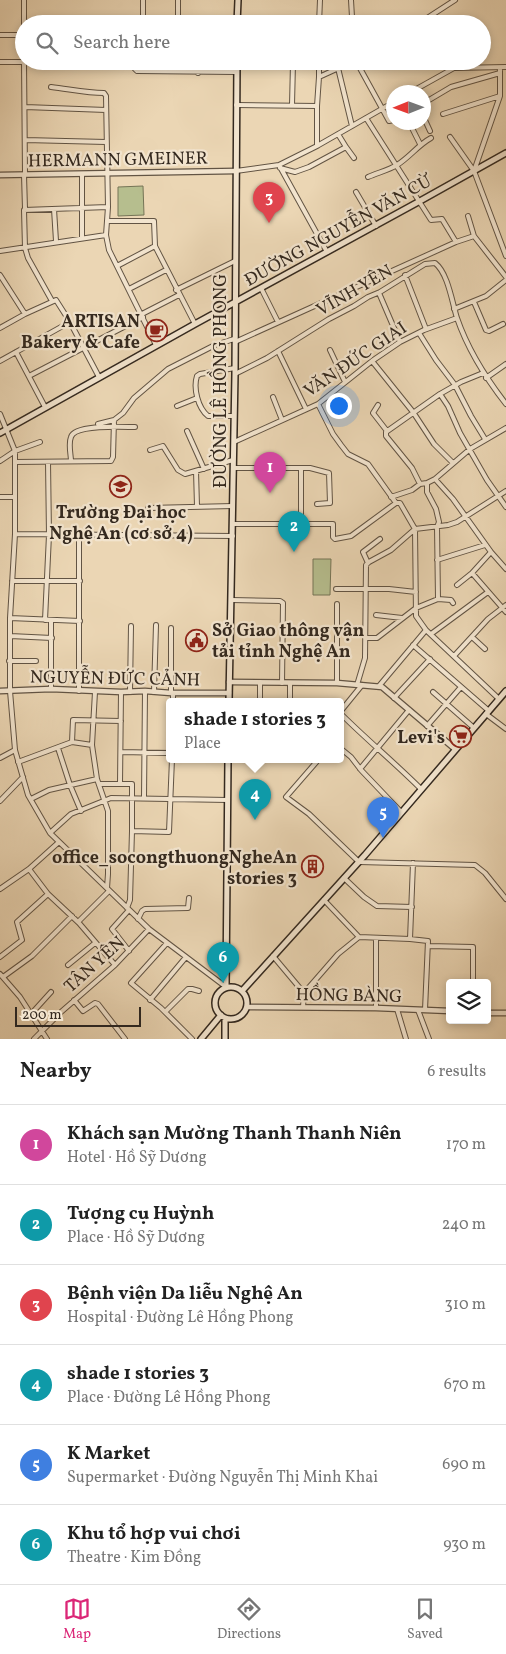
<!DOCTYPE html>
<meta charset="utf-8">
<style>
body{margin:0;font-family:Vollkorn,serif;background:#f6f6f6;color:#222}
.controls{position:absolute;right:15px;bottom:15px;display:grid;overflow:hidden;border-radius:5px;box-shadow:0 2px 8px #0003}
.controls button{width:45px;height:45px;display:grid;place-items:center;padding:0;border:0;border-bottom:1px solid #e0e0e0;background:#fff;color:#222;font:25px sans-serif}
.compass{position:absolute;left:386px;top:85px;width:45px;height:45px;border-radius:50%;background:#fff;box-shadow:0 2px 8px #0003;rotate:269deg}
.scale{position:absolute;left:15px;bottom:12px;width:126px;box-sizing:border-box;padding-left:5px;border:2px solid #34291f;border-top:0;font-size:14px;line-height:18px;white-space:nowrap;color:#34291f;-webkit-text-stroke:4px #f2e4ce;paint-order:stroke}
.you{position:absolute;left:338px;top:405px;width:18px;height:18px;margin:-12px;border:4px solid #fff;border-radius:50%;background:#1a73e8;box-shadow:0 0 0 8px #1a73e833}
.badge{display:grid;place-items:center;width:32px;height:32px;border-radius:50%;background:#db2777;color:#fff;font-size:16px;font-weight:700}
.pin{position:absolute;translate:-50% -41px;filter:drop-shadow(0 1px 2px #0008)}
.pin::after{content:'';position:absolute;top:26px;width:18px;height:15px;background:inherit;clip-path:polygon(0 0,100% 0,50% 100%)}
.popup{position:absolute;left:166px;top:698px;width:178px;height:65px;box-sizing:border-box;display:grid;place-content:center;border-radius:5px;background:#fff;filter:drop-shadow(0 1px 4px #0005);font-size:16px;white-space:nowrap;color:#767676}
.popup b{font-size:19px;color:#222}
.popup::after{content:'';position:absolute;left:50%;top:100%;margin-left:-10px;border:10px solid transparent;border-top-color:#fff}
.list{margin:0;padding:0;list-style:none}
h2{display:flex;justify-content:space-between;align-items:center;height:65px;margin:0;padding:0 20px;font-size:21px}
h2 small{font-size:16px;font-weight:400;color:#767676}
.list li{display:grid;grid-template-columns:32px 1fr auto;gap:15px;align-items:center;box-sizing:border-box;height:80px;padding:0 20px;border-top:1px solid #e0e0e0}
.list b{display:block;font-size:19px;white-space:nowrap}
.list p{margin:0;font-size:16px;white-space:nowrap;color:#767676}
.list em{font-size:16px;font-style:normal;color:#767676}
.icon{flex:none;width:28px;height:28px;fill:none;stroke:currentColor;stroke-width:2;stroke-linecap:round;stroke-linejoin:round}
.map{position:relative;flex:none;width:506px;height:1039px;overflow:hidden}
.search{position:absolute;background:#fff;box-shadow:0 2px 8px #0003;left:15px;right:15px;top:15px;height:55px;display:flex;align-items:center;gap:12px;box-sizing:border-box;padding:0 18px;border-radius:28px;color:#767676;font-size:19px}
.sheet{height:545px;background:#fff}
nav{display:flex;justify-content:space-around;align-items:center;box-sizing:border-box;height:70px;border-top:1px solid #e0e0e0;background:#fff;font-size:14px;color:#767676}
nav a{display:grid;justify-items:center;gap:2px}
nav .on{color:#db2777}
.map>svg:first-child{display:block}
</style>
<div class="map">
<svg width="506" height="1039" viewBox="0 0 506 1039">
<rect width="100%" height="100%" fill="#ebd6b4"/>
<filter id="stains"><feTurbulence type="fractalNoise" baseFrequency=".004" numOctaves="4"/><feColorMatrix values="0 0 0 0 .2 0 0 0 0 .09 0 0 0 0 .02 0 0 0 .5 -.17"/></filter>
<radialGradient id="worn" r=".72"><stop offset=".6" stop-color="#630" stop-opacity="0"/><stop offset="1" stop-color="#630" stop-opacity=".3"/></radialGradient>
<path fill="#b6be8e" stroke="#757456" d="M143,186L144,215L118,216V187Z
M313,559H331L330,595H313Z"/>
<g fill="none" stroke-linecap="round" stroke-linejoin="round">
<defs>
<path id="minor" d="M24,0V24
M178,0V24
M351,0L352,17L355,24
M24,22H64L70,24
M143,24V0
M319,24L320,0
M342,24L352,17
M418,24L455,0
M474,24V23
M0,35H24
M24,61L25,174
M134,61V68L137,71L237,72
M197,61L198,73
M356,61L389,121L394,120
M451,61L454,68
M0,62H24
M338,68L352,126
M319,77V61
M51,87C69,89 86,93 104,93L106,96L108,207L106,235L109,250L156,345
M411,92L454,68L506,67
M424,103L451,87L500,73
M236,105L317,106L319,77L354,61
M292,105L293,63
M25,107L106,110
M443,114L500,96
M366,118L431,220L442,219L456,242
M424,118L430,131
M409,122L420,144
M450,137L474,171L506,256
M25,140L106,142
M317,146V106
M346,147L354,158
M279,165L327,252
M280,168L295,172L309,167L346,147L338,134
M236,171L279,165L317,146L394,102
M474,171L500,96V68
M24,175L25,209
M368,177C377,173 389,170 397,165C410,157 418,145 431,138
M356,192L376,226
M54,209L56,241
M468,216L474,236
M107,221H154L155,246L195,324
M82,237V174
M0,251L106,235
M117,266L155,246
M0,275L25,314
M405,275L426,329
M261,288L278,322
M129,289L166,270
M176,290L235,261
M379,293L400,342
M52,301L28,258L25,248L24,210L108,207
M474,302L486,330L489,331L503,324
M454,309L486,296L506,280
M142,314L179,295
M0,328L25,314L56,300L70,322L99,377
M419,333L436,360L455,385L471,416L485,439
M235,342L456,242L474,236L506,277
M330,350L345,382
M278,351L306,409
M16,352L45,407
M0,361L70,322
M372,361L413,412L434,444L453,463
M235,374L267,358L329,319L354,306L368,297L380,292L425,264L435,263C448,273 452,302 457,318
M29,376L143,317
M486,378L506,364
M440,394L448,406L460,433L487,480L506,507
M273,397L282,420
M318,404L333,434L341,445L348,454L368,464L396,503H400L415,529L416,616L426,630L499,699
M378,405L373,413L387,431
M177,406L197,398
M0,414L15,451V534L10,618V691L15,750L28,795L50,833L149,929L226,987
M234,416H208C198,408 193,388 197,376L200,374L235,368
M98,424L114,420
M187,431L204,469
M234,442L318,404L372,361L400,342L424,330L457,318C468,350 485,377 506,404
M150,450L163,446L178,470L185,474L233,460
M0,461L15,451L40,442
M71,461C71,455 68,444 71,437C75,424 123,427 135,427
M15,462L111,461L113,457L114,420L123,413L134,398L168,369L215,345L234,339
M233,468H310L329,473L330,503L317,504
M196,471L197,506
M435,479L453,499L491,552L506,569
M427,483V492L436,509L439,522L437,527L438,599
M420,484L412,468L386,436V432L440,394L461,382L483,373
M0,497H14
M391,497L412,490L420,484L427,483L435,479L470,449L506,428
M148,508L233,506
M233,524H333V537L335,539L351,536L396,503
M301,524V468
M415,529L448,525L457,522L506,491
M15,534L233,536
M79,536V691
M491,552L472,573L506,612
M437,560L485,545
M368,563L363,552L380,539
M12,581H80
M457,585L472,573
M336,589H389L416,592
M231,600L280,601L283,603L282,683
M376,615L402,618
M10,618L80,621
M45,620L49,535L48,462
M431,634L488,592
M10,636L52,638
M472,637L485,649
M365,638H377L416,608L438,599L451,600L453,603
M413,645L489,711
M454,656L488,619L506,605
M9,661H36
M260,682V701
M290,683V701
M337,683V604
M357,685L365,658L366,565L369,562L391,550L415,529
M379,686L426,630
M51,689V621
M95,692L92,745L97,779L108,811V874L107,888
M130,692L131,626
M154,692L156,625
M433,692L474,728
M171,693V628
M394,698L430,659
M173,701V693
M340,712L362,685
M340,713C366,739 395,763 421,789
M486,714L506,729
M427,726L461,687
M72,742L73,720L121,721
M58,748L70,785L81,811
M340,748L351,757L361,770L401,812
M121,752L170,753
M0,758L15,750
M319,759L286,797L309,814L359,862L475,865L485,873L506,899
M18,762L72,742L92,745
M360,769L409,710
M99,784H132V831L130,900L127,908
M120,784L121,692
M144,798L145,691
M31,799L49,790L97,779
M0,801L23,777
M132,831L169,832L172,759
M50,833L71,814L111,798L228,800
M29,869L48,894L79,923L115,965
M344,878L364,897L377,906L412,907
M0,889L29,869L59,842
M324,900L359,937L410,939L428,941L425,1010
M138,919L142,911L145,909L188,908L189,898
M78,922L109,891
M410,939L413,863
M167,943L131,983L161,1008L192,1039
M428,946L473,947V983
M129,951L112,929L129,910
M273,956L304,993L303,1007
M0,957L22,940L17,922L48,894
M68,965L95,943
M0,974L20,997L47,1039
M3,977L32,956L72,916
M304,993L338,954L359,937
M74,1000L83,1011L95,1003L98,1004L125,1039
M150,1000L186,957
M376,1008V938
M397,1009L406,1039
M418,1010L429,1039
M165,1012L188,989H192L199,991
M32,1013L51,992
M34,1039L61,1012L115,965L149,929"/>
<path id="tertiary" d="M0,175L236,171
M229,682L337,683L382,687L455,749
M0,691L51,689L121,692L145,691L171,693H229
M247,1007L376,1008L450,1011
M487,1013H506"/>
<path id="secondary" d="M237,24L238,0
M0,433L195,324L420,201L506,153
M229,701L235,374L237,61
M215 1003a16 16 0 1 1 32 0a16 16 0 1 1-32 0Z
M226,987L228,759
M242,991L365,855L506,691
M225,1018V1039
M201,1039L221,1015"/>
</defs>
<use href="#minor" stroke="#625444" stroke-width="6"/>
<use href="#tertiary" stroke="#625444" stroke-width="7"/>
<use href="#secondary" stroke="#34291f" stroke-width="8"/>
<use href="#minor" stroke="#f2e4ce" stroke-width="4"/>
<use href="#tertiary" stroke="#f2e4ce" stroke-width="4.5"/>
<use href="#secondary" stroke="#f2e4ce" stroke-width="5"/>
</g>
<defs>
<symbol id="cafe-ring" viewBox="-11 -11 22 22"><circle r="9.5" fill="#f2e4ce" stroke="#8f2418" stroke-width="1.5"/><path d="M-5.5-4.5H6V0H3Q3 3.5 0 3.5H-2.5Q-5.5 3.5-5.5 0ZM3-3.2v2h1.7v-2ZM-6 4.5H4V6H-6Z" fill="#8f2418"/></symbol>
<symbol id="university-ring" viewBox="-11 -11 22 22"><circle r="9.5" fill="#f2e4ce" stroke="#8f2418" stroke-width="1.5"/><path d="M0-5L7-2L0 1L-7-2ZM-4 1L0 2.5L4 1V4Q0 6-4 4Z" fill="#8f2418"/></symbol>
<symbol id="civic-ring" viewBox="-11 -11 22 22"><circle r="9.5" fill="#f2e4ce" stroke="#8f2418" stroke-width="1.5"/><path d="M-.6-6.5H3V-4.5H.6V-3L4-1V1h2V6H-6V1h2V-1L-.6-3ZM-1.2 2.5V6h2.4V2.5Z" fill="#8f2418"/></symbol>
<symbol id="supermarket-ring" viewBox="-11 -11 22 22"><circle r="9.5" fill="#f2e4ce" stroke="#8f2418" stroke-width="1.5"/><path d="M-6-5.5h2.5l.6 2H6L4.5 2H-2.5L-4.4-4H-6ZM-1.5 3.2a1.3 1.3 0 1 0 .1 0ZM3 3.2a1.3 1.3 0 1 0 .1 0Z" fill="#8f2418"/></symbol>
<symbol id="building-ring" viewBox="-11 -11 22 22"><circle r="9.5" fill="#f2e4ce" stroke="#8f2418" stroke-width="1.5"/><path d="M-4-6H4V6H1V3H-1V6H-4ZM-2.5-4.3h1.7v1.8h-1.7ZM.8-4.3h1.7v1.8H.8ZM-2.5-1h1.7V.8h-1.7ZM.8-1h1.7V.8H.8Z" fill="#8f2418"/></symbol>
</defs>
<g fill-rule="evenodd">
<use href="#cafe-ring" x="144" y="318" width="25" height="25"/>
<use href="#university-ring" x="108" y="474" width="25" height="25"/>
<use href="#civic-ring" x="184" y="628" width="25" height="25"/>
<use href="#supermarket-ring" x="448" y="724" width="25" height="25"/>
<use href="#building-ring" x="300" y="854" width="25" height="25"/>
</g>
<g text-anchor="middle" stroke-width="4.5" stroke-linejoin="round" paint-order="stroke">
<g font-size="18" fill="#34291f" stroke="#f2e4ce">
<text transform="translate(118 159) rotate(-1)" y="6">HERMANN GMEINER</text>
<text transform="translate(338 230) rotate(-29)" y="6">ĐƯỜNG NGUYỄN VĂN CỪ</text>
<text transform="translate(354 290) rotate(-30)" y="6">VĨNH YÊN</text>
<text transform="translate(355 359) rotate(-34)" y="6">VĂN ĐỨC GIAI</text>
<text transform="translate(220 381) rotate(-90)" y="6">ĐƯỜNG LÊ HỒNG PHONG</text>
<text transform="translate(115 678) rotate(1)" y="6">NGUYỄN ĐỨC CẢNH</text>
<text transform="translate(94 964) rotate(-42)" y="6">TÂN YÊN</text>
<text transform="translate(349 995) rotate(1)" y="6">HỒNG BÀNG</text>
</g>
<g font-size="18" font-weight="bold" fill="#34291f" stroke="#f2e4ce" text-anchor="end">
<text x="140" y="327">ARTISAN<tspan x="140" dy="21">Bakery &amp; Cafe</tspan></text>
<text x="121" y="518" text-anchor="middle">Trường Đại học<tspan x="121" dy="21">Nghệ An (cơ sở 4)</tspan></text>
<text x="212" y="636" text-anchor="start">Sở Giao thông vận<tspan x="212" dy="21">tải tỉnh Nghệ An</tspan></text>
<text x="445" y="743">Levi's</text>
<text x="297" y="863">office_socongthuongNgheAn<tspan x="297" dy="21">stories 3</tspan></text>
</g>
</g>
<rect width="100%" height="100%" filter="url(#stains)"/>
<rect width="100%" height="100%" fill="url(#worn)"/>
</svg>
<div class="controls">
<button><svg class="icon" aria-label="layers" viewBox="0 0 24 24"><path d="M12 4l9 5-9 5-9-5zM3 14l9 5 9-5"/></svg></button>
</div>
<svg class="compass" viewBox="-18 -18 36 36"><path d="M0-13l5 13h-10z" fill="#e53935"/><path d="M0 13l5-13h-10z" fill="#767676"/></svg>
<div class="scale">200 m</div>
<div class="you"></div>
<div class="pin badge" style="left:270px;top:493px;background:#d1479c">1</div>
<div class="pin badge" style="left:294px;top:552px;background:#0f9aa8">2</div>
<div class="pin badge" style="left:269px;top:223px;background:#e0444e">3</div>
<div class="pin badge" style="left:255px;top:820px;background:#0f9aa8">4</div>
<div class="popup"><b>shade 1 stories 3</b>Place</div>
<div class="pin badge" style="left:383px;top:838px;background:#3f7fe0">5</div>
<div class="pin badge" style="left:223px;top:983px;background:#0f9aa8">6</div>
<div class="search"><svg class="icon" aria-label="search" viewBox="0 0 24 24"><circle cx="10" cy="10" r="6"/><path d="M15 15l6 6"/></svg>Search here</div>
</div>
<section class="sheet">
<h2>Nearby<small>6 results</small></h2>
<ul class="list">
<li><span class="badge" style="background:#d1479c">1</span><div><b>Khách sạn Mường Thanh Thanh Niên</b><p>Hotel · Hồ Sỹ Dương</p></div><em>170 m</em></li>
<li><span class="badge" style="background:#0f9aa8">2</span><div><b>Tượng cụ Huỳnh</b><p>Place · Hồ Sỹ Dương</p></div><em>240 m</em></li>
<li><span class="badge" style="background:#e0444e">3</span><div><b>Bệnh viện Da liễu Nghệ An</b><p>Hospital · Đường Lê Hồng Phong</p></div><em>310 m</em></li>
<li><span class="badge" style="background:#0f9aa8">4</span><div><b>shade 1 stories 3</b><p>Place · Đường Lê Hồng Phong</p></div><em>670 m</em></li>
<li><span class="badge" style="background:#3f7fe0">5</span><div><b>K Market</b><p>Supermarket · Đường Nguyễn Thị Minh Khai</p></div><em>690 m</em></li>
<li><span class="badge" style="background:#0f9aa8">6</span><div><b>Khu tổ hợp vui chơi</b><p>Theatre · Kim Đồng</p></div><em>930 m</em></li>
</ul>
</section>
<nav>
<a class="on"><svg class="icon" aria-label="map" viewBox="0 0 24 24"><path d="M3 6l6-2 6 2 6-2v14l-6 2-6-2-6 2zM9 4v14M15 6v14"/></svg>Map</a>
<a><svg class="icon" aria-label="directions" viewBox="0 0 24 24"><path d="M12 3l9 9-9 9-9-9zM9 14v-3h6M13 9l2 2-2 2"/></svg>Directions</a>
<a><svg class="icon" aria-label="saved" viewBox="0 0 24 24"><path d="M7 4h10v16l-5-4-5 4z"/></svg>Saved</a>
</nav>
